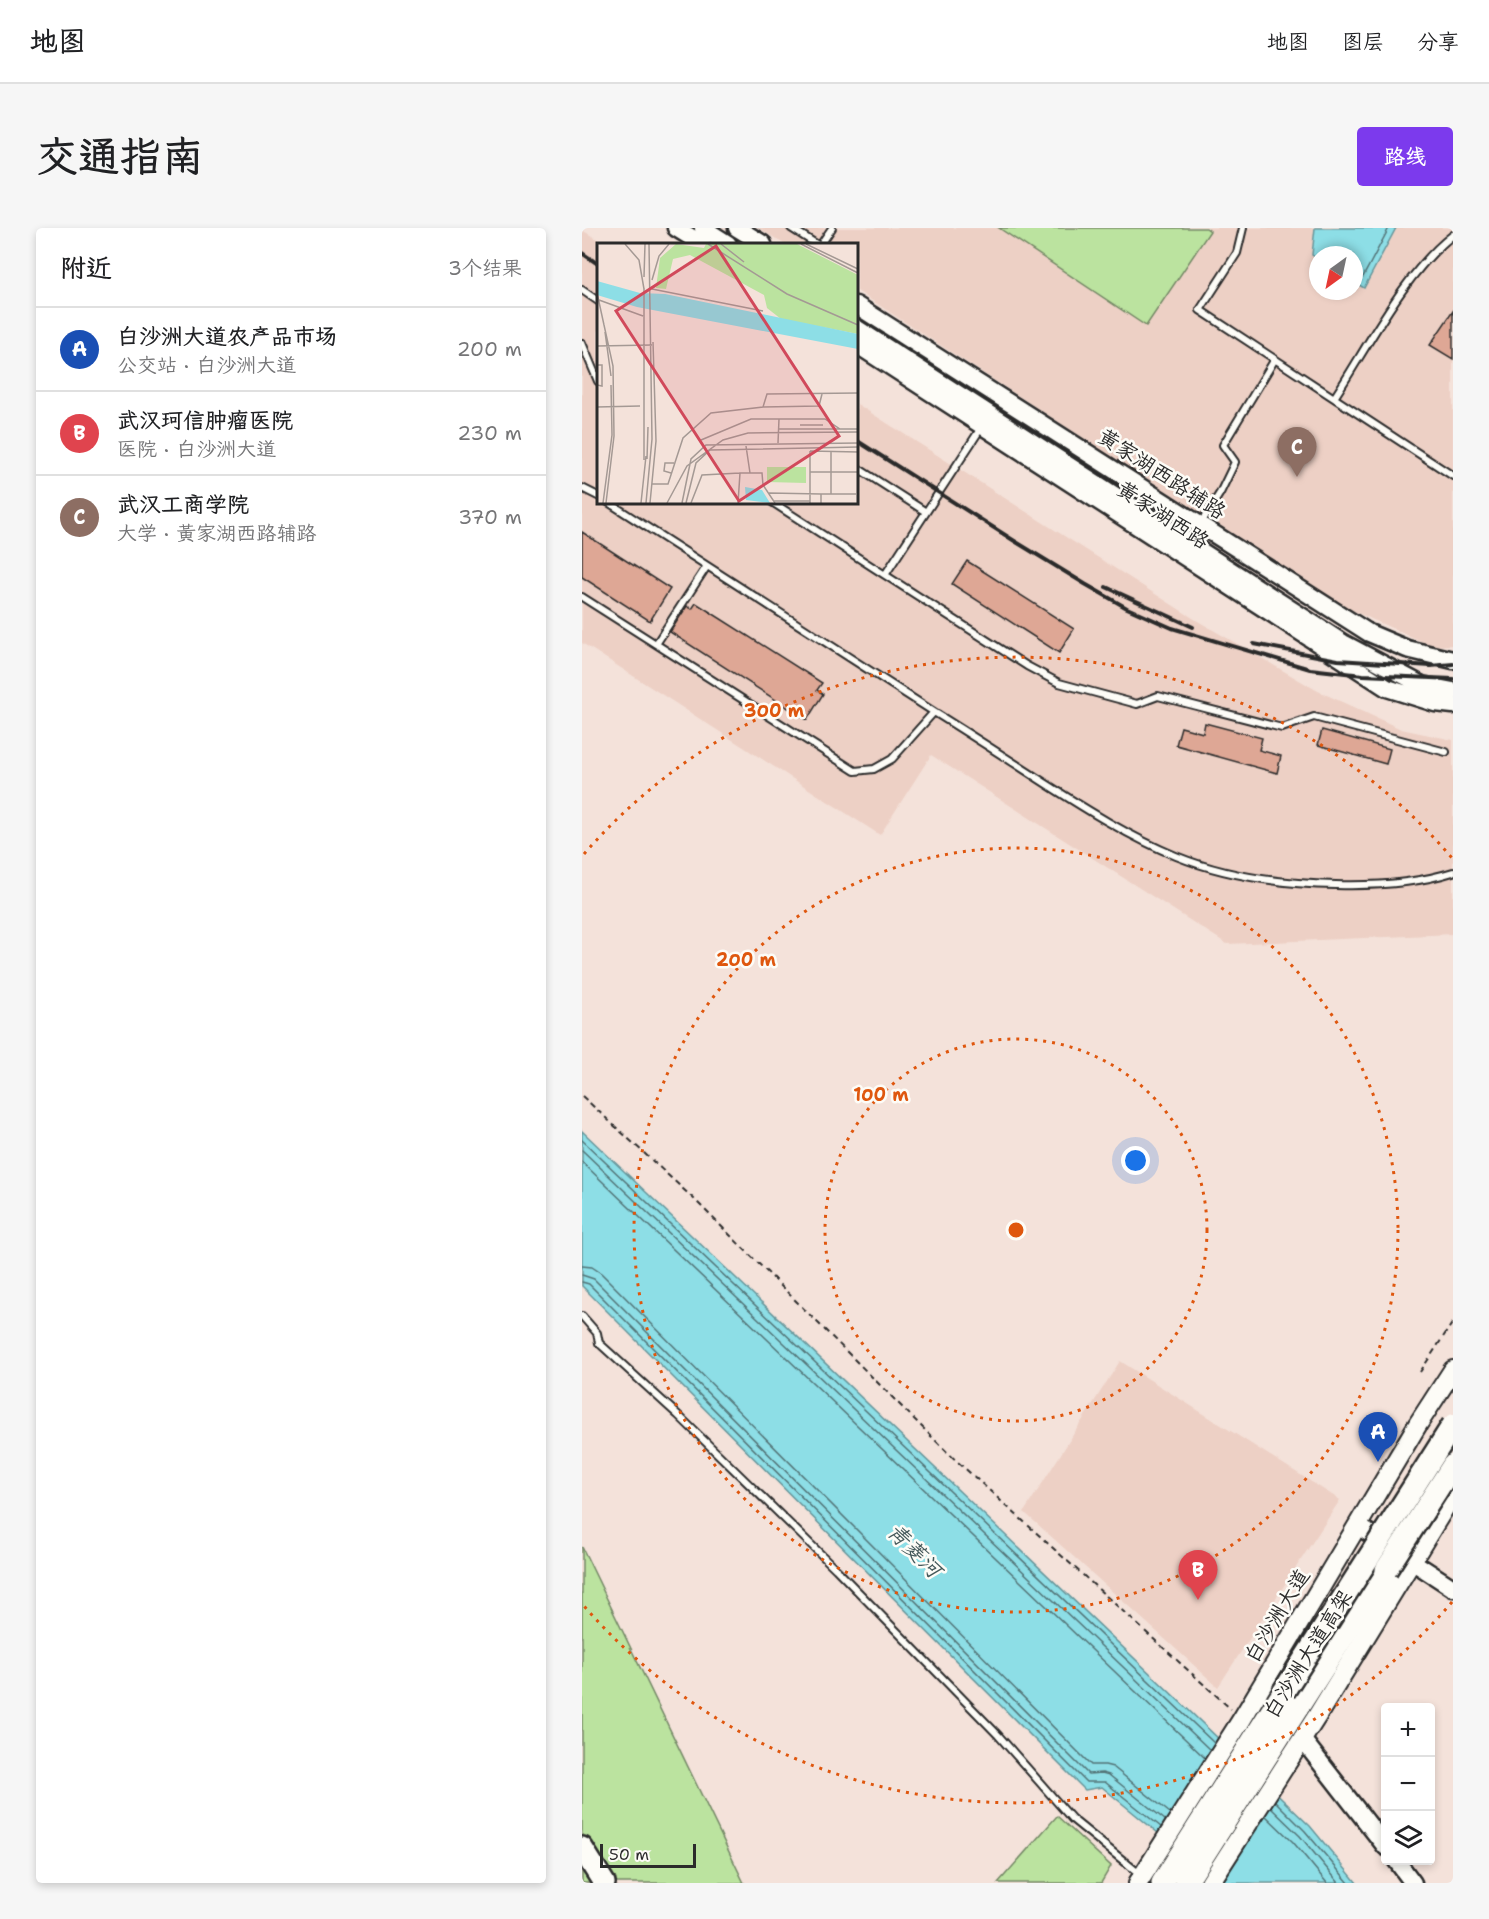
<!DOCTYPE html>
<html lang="zh">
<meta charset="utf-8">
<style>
body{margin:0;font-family:"Shantell Sans","LXGW WenKai TC",sans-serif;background:#f6f6f6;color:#202124}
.controls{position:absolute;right:18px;bottom:18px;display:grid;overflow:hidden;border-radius:6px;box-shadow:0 3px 9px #0003}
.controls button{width:54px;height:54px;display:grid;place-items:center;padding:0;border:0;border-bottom:2px solid #e0e0e0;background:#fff;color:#202124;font:30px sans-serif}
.compass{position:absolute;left:727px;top:18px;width:54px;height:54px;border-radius:50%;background:#fff;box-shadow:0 3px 9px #0003;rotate:213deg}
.scale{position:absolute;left:18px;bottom:15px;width:96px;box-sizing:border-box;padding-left:6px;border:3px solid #2b2b2b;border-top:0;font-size:16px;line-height:21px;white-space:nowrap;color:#2b2b2b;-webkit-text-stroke:4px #fdfcf7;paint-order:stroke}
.you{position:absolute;left:554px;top:933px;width:21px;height:21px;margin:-15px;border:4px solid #fff;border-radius:50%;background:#1a73e8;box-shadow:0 0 0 9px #1a73e833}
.badge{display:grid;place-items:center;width:39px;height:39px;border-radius:50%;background:#7c3aed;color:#fff;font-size:20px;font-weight:700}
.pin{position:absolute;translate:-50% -50px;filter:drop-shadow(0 2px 3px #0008)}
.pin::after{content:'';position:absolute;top:32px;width:21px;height:18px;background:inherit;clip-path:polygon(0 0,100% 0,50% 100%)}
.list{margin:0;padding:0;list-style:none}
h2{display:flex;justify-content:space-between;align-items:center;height:78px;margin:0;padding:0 24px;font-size:26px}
h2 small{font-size:20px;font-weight:400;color:#757577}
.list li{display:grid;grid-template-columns:39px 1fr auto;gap:18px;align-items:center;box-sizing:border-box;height:84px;padding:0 24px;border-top:2px solid #e0e0e0}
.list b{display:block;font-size:22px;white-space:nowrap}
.list p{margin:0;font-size:20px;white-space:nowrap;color:#757577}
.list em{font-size:20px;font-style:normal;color:#757577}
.icon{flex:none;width:33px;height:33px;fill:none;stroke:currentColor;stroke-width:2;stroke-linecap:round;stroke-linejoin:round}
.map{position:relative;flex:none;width:871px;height:1655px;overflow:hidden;border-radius:6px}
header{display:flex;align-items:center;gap:36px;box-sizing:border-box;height:84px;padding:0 30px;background:#fff;border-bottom:2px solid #e0e0e0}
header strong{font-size:28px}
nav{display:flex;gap:33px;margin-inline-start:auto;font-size:21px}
.intro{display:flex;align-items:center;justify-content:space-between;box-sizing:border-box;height:144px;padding:0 36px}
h1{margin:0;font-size:42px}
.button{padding:15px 27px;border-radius:6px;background:#7c3aed;color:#fff;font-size:21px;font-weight:700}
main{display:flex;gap:36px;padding:0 36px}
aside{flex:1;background:#fff;border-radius:6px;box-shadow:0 3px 9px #0003}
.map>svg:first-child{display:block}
</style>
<header>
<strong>地图</strong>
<nav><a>地图</a><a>图层</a><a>分享</a></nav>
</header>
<div class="intro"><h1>交通指南</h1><a class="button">路线</a></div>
<main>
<aside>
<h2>附近<small>3个结果</small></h2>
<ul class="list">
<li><span class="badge" style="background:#1a4fb4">A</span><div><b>白沙洲大道农产品市场</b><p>公交站 · 白沙洲大道</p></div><em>200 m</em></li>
<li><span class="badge" style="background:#e0444e">B</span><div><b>武汉珂信肿瘤医院</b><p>医院 · 白沙洲大道</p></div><em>230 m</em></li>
<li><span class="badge" style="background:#8d6e63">C</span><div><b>武汉工商学院</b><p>大学 · 黄家湖西路辅路</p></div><em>370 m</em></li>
</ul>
</aside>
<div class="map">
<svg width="871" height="1655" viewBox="0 0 871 1655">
<rect width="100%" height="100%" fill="#f4e2da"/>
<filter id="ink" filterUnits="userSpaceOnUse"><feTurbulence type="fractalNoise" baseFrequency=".0167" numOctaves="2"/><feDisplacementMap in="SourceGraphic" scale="12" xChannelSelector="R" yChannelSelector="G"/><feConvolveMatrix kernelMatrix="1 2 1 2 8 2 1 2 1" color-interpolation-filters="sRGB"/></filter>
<g filter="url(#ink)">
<path fill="#edd0c5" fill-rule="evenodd" d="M177,0H871V417L850,418L758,377L275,63L274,16H202ZM736,27H772V63H736Z
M0,2L23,16H16V274H274L275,176L614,392L736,463L819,501L871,512V706L645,716L349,527L298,607L0,415Z
M538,1133L758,1272L636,1459L442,1284Z"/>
<path fill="#bbe39f" stroke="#738765" stroke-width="1.5" d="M417,0H624L628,3L564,98Z
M0,1319L162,1655H0Z
M475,1588L529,1638L519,1655H416Z"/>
<path fill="#8ddee6" stroke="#66969b" stroke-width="1.5" d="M733,0H814L782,60L772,54V27H736V31L730,27Z
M0,903L728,1598L775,1655H637L520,1559L503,1562L0,1058Z"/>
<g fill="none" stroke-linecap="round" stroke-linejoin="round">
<path stroke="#527376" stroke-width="1.5" d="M772,49H781L807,0
M0,912L632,1515
M0,922L628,1522
M0,934L623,1530
M0,1038L10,1039L19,1045L509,1537H523L531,1539L588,1585
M0,1047L12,1051L506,1546L520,1545L527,1547L583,1592
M0,1054L7,1056L504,1554H523L579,1599
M693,1573L723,1603L767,1655
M689,1580L718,1608L757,1655
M684,1588L711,1614L745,1655"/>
</g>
<path fill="#dea795" stroke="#2b2b2b" stroke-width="1.5" d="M871,83V131L848,117Z
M0,304L88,361L68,393L0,349Z
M385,333L492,401L477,425L370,356Z
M114,375L240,455L235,462L241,466L225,492L88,404L105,378L110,381Z
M623,495L680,510L677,522L699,528L695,545L594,517L599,499L621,505Z
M740,502L808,521L804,536L736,517Z"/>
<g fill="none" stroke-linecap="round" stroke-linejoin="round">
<defs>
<path id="lane" d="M209,0L234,16
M661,0L655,25L618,82L752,170C786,118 823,44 871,7
M239,16L250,0
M0,62L16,73
M0,115L16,153
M752,170L871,248
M274,239L344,284
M0,260L16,268
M26,274L352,484
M190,274L303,347L399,200
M607,314L638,265L653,234L641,217L693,131
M303,347L445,438L477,455L555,476L576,468L700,500L732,489L864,524
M0,369L273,543L292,541L310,531L352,484C389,507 426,531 463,555C505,582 548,609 594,628C643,648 702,656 754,657C793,658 833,656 871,644
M74,416L125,338
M0,1088L15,1105L17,1115L96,1187L254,1341L416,1507L490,1591L559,1647"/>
<path id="secondary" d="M94,0L120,16
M121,0L146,16
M155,0L181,16
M274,77L787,405L825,421L871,432
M274,100L761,415L840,457L871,463
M274,116L805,460L853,475L871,477
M776,1298L871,1360
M720,1511L804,1619
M814,1632L831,1655"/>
<path id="primary" d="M556,1655L660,1491L836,1196L871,1142
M628,1655L735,1488L871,1266"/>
<path id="highway" d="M0,1620L22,1655
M580,1655L702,1463
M604,1655L804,1342"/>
</defs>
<use href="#lane" stroke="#2b2b2b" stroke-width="10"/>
<use href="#secondary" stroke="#2b2b2b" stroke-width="21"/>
<use href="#primary" stroke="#2b2b2b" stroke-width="22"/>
<use href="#highway" stroke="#2b2b2b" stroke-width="26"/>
<path stroke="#2b2b2b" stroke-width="2" stroke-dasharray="6 4.5" stroke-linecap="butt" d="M0,868L112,971L366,1225L649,1481
M838,1144L871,1094"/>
<use href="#lane" stroke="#fdfcf7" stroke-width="6"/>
<use href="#secondary" stroke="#fdfcf7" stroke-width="16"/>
<use href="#primary" stroke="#fdfcf7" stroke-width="18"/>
<use href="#highway" stroke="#fdfcf7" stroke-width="21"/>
<path stroke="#2b2b2b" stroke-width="4" d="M0,25L16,36
M274,212L431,312L503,356L545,380L590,400L728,441L781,447L871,451
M524,359L611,399
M672,416L756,432L849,438L871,436"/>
<defs>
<path id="highway-bridge" d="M804,1342L871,1237
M702,1463L871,1197"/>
</defs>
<use href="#highway-bridge" stroke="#2b2b2b" stroke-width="26" stroke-linecap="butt"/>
<use href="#highway-bridge" stroke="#fdfcf7" stroke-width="21"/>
</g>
</g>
<g fill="none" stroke="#df570e" stroke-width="3" stroke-dasharray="3 6">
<circle cx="434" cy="1002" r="191"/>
<circle cx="434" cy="1002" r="382"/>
<path d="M870 1374A573 573 0 0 1 2 1378M2 626A573 573 0 0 1 870 630"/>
</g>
<g text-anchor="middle" stroke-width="5" stroke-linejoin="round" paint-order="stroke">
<g font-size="21" fill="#2b2b2b" stroke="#fdfcf7">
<text transform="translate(580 246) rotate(33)" y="7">黄家湖西路辅路</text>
<text transform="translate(581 287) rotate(33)" y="7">黄家湖西路</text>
<text transform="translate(695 1388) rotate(-59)" y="7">白沙洲大道</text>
<text transform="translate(726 1426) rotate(-58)" y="7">白沙洲大道高架</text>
</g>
<g font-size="22" font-style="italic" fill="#44585a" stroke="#fdfcf7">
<text transform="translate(333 1322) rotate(45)" y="8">青菱河</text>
</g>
</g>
<g transform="translate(15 15)">
<rect width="261" height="261" fill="#f4e2da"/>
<path d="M79,1L107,5L109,1H200L261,32V91L184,76L170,65L167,52L93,12L76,16L69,46L59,45L63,15ZM170,224H209V240L170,239Z" fill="#bbe39f"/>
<path d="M0,38L43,50L68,51L261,91V106L40,64L0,52ZM148,244L165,247L173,260L149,257Z" fill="#8ddee6"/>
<path fill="none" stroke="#a49994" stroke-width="1.5" d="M28,1L42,17L47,46M111,1L190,51L261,82M124,1L147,19M204,1L261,30M209,1L261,26M47,34L48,1M55,37L62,13L72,1M55,46L166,68M0,50L16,123L17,193L9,260M2,57L46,73M2,59L7,82M8,89L14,133M0,103L55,102M0,122H5V143L0,142M0,164L43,163M166,164L222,163L225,151M203,182H226M181,186H243M104,197L154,176H182M181,200L182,176H228L243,186H261M149,203L153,230M213,208L261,209V251M50,216L51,184M47,217V45M213,229H261M74,230L67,228L68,220H77M55,241H71L86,195L114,170L166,164L170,151L261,150M172,250L224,251M234,251H259M177,258H213M6,260L15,192L14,142M44,260L49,213M49,260L55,196L52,1M53,260L59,198L56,99M70,260L90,223L126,197L151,190L261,189M85,260L94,216L109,202L261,200M89,260L99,220L113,207L261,204M94,260L105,232L143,230M141,260L143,230H165L166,242L178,260M213,260V208M224,260V251H234V209"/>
<path fill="#d1495b" fill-opacity="0.15" stroke="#d1495b" stroke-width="3" d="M119,3L242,193L142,258L19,68Z"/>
<rect width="261" height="261" fill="none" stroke="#2b2b2b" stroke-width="3"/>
</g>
<circle cx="434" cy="1002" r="9" fill="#df570e" stroke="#fdfcf7" stroke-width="3"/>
<g font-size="18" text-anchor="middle" font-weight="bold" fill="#df570e" stroke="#fdfcf7" stroke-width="5" stroke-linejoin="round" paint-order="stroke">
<text x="192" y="489">300 m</text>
<text x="164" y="738">200 m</text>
<text x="299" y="873">100 m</text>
</g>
</svg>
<div class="controls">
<button>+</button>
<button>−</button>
<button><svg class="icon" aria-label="layers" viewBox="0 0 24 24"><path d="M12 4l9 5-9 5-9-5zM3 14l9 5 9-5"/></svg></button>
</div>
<svg class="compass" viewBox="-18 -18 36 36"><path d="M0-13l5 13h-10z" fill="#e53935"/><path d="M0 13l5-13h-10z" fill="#757577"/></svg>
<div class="scale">50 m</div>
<div class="you"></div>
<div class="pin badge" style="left:796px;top:1234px;background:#1a4fb4">A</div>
<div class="pin badge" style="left:616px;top:1372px;background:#e0444e">B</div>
<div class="pin badge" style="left:715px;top:249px;background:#8d6e63">C</div>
</div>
</main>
